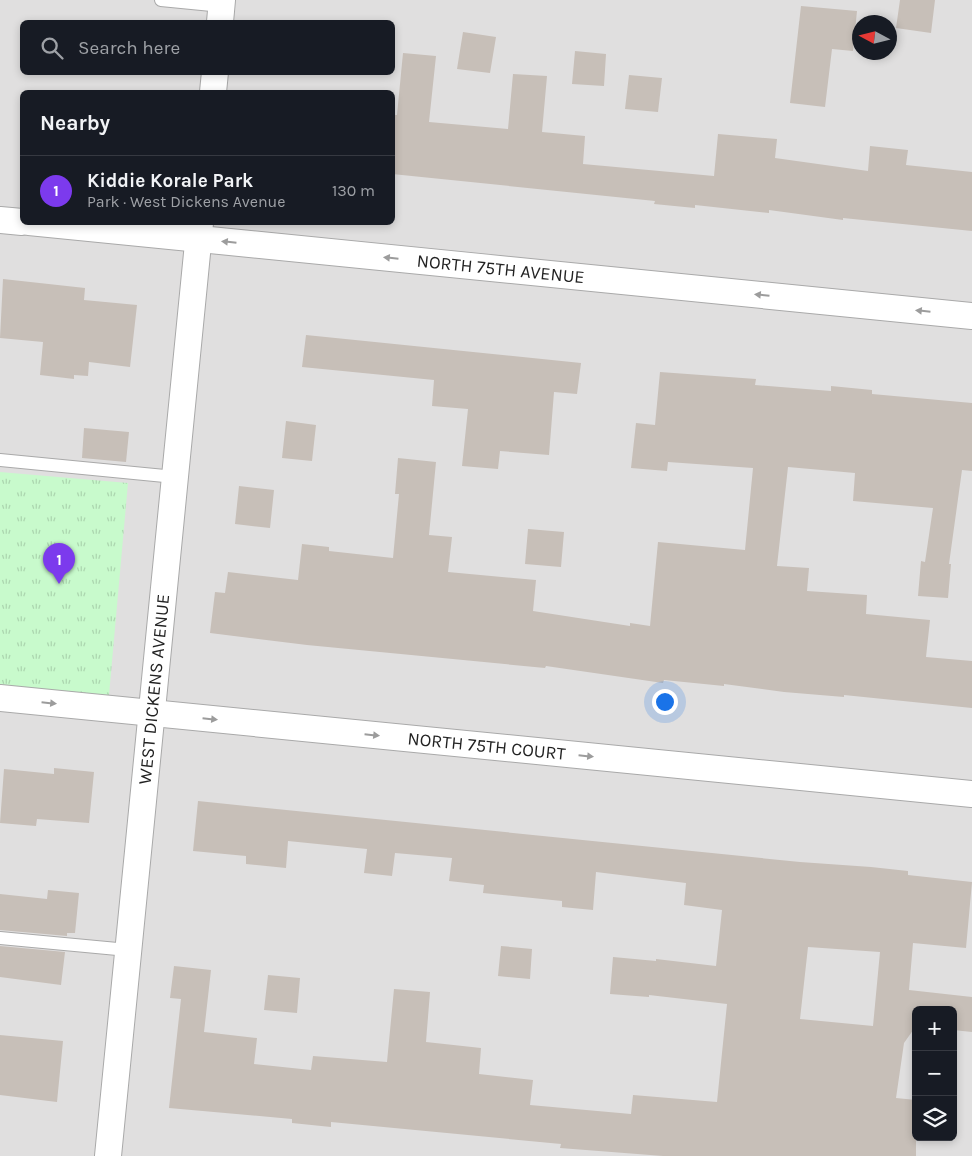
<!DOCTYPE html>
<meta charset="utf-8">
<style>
body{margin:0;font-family:Karla,sans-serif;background:#242831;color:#f1f3f6}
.controls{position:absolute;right:15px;bottom:15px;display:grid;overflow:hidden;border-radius:8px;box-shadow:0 2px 8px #0003}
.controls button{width:45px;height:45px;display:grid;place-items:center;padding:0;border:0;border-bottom:1px solid #363941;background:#171b24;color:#f1f3f6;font:25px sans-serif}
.compass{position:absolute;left:852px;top:15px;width:45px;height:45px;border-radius:50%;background:#171b24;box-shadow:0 2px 8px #0003;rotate:277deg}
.you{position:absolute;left:664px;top:701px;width:18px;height:18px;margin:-12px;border:4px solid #fff;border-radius:50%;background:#1a73e8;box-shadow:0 0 0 8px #1a73e833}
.badge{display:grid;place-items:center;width:32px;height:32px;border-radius:50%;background:#7c3aed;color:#fff;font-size:16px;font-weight:700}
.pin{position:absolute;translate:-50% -41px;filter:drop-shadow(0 1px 2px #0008)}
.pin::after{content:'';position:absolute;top:26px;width:18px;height:15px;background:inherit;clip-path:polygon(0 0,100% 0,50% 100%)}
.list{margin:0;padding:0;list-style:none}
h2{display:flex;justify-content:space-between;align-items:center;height:65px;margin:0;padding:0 20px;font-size:21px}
h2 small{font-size:16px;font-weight:400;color:#9ea1a6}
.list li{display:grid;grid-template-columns:32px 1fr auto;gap:15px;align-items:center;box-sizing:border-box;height:70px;padding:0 20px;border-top:1px solid #363941}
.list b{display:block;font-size:19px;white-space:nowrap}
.list p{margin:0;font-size:16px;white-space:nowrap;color:#9ea1a6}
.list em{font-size:16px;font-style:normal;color:#9ea1a6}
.icon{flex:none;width:28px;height:28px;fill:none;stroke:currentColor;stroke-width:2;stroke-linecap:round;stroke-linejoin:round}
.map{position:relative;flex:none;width:972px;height:1156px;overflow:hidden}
.search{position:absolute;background:#171b24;box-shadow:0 2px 8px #0003;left:20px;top:20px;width:375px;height:55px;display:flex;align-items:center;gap:12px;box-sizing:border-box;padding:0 18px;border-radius:8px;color:#9ea1a6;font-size:19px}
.panel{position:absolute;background:#171b24;box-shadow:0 2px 8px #0003;left:20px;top:90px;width:375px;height:135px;border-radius:8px}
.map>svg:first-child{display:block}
</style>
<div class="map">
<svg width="972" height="1156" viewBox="0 0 972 1156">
<defs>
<pattern id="park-tufts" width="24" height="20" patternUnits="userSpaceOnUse" patternTransform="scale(1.25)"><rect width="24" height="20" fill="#c8facc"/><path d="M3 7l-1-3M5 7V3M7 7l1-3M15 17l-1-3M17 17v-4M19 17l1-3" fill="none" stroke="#acd6af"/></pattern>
</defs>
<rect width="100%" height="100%" fill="#f2efe9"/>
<path fill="#e0dfdf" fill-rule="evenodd" d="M0,0H972V1156H0ZM22,22H392V72H22ZM860,22H890V52H860ZM22,92H392V222H22ZM916,1010H953V1137H916Z"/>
<path fill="url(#park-tufts)" d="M0,472L128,483L109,695L0,686Z"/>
<path fill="#c7bfb8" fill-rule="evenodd" d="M900,0H935L931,33L896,28Z
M801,6L857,11L853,51L832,49L825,107L790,103Z
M463,32L496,37L490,73L457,69Z
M575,51L606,54L604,86L572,84Z
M403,53L436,56L429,122L508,129L513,74L547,76L542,132L585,136L583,164L714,176L718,134L777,139L775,158L868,171L870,146L908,150L906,165L972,172V231L843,218V220L769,210V213L695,205V208L654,204L655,201L392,174V115H397Z
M629,75L662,78L658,112L625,109Z
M3,279L85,288L84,300L137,305L130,367L89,362L88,376L74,375V379L40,375L43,342L0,338Z
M306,335L581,363L577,394L554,392L549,455L500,451L498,469L462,466L468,409L432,406L434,380L302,367Z
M660,372L756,379L755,385L831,391V386L872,390V394L972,403V471L962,470L949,564H951L948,598L918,596L921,561L925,562L933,508L853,501L855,473L788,467L777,566L809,568L807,591L867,595L866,614L930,620L926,657L972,661V708L844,695V697L784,692L724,684V686L664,680L663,683L546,666L545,668L307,645L210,633L215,592L225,593L228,572L298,580L302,544L329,547V551L393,558L399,494H395L398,458L436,462L429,535L452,537L448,572L536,580L533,611L630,626V623L650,626L658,542L745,550L753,468L668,462L667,471L631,468L636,423L655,425Z
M286,421L316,425L312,461L282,458Z
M84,428L129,432L126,462L82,458Z
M239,486L274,490L270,528L235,524Z
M528,529L564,532L561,567L525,564Z
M54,768L94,772L89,823L37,819L36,826L0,823L4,769L54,774Z
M198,801L800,862L871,867L908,871V875L972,882L966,948L913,943L909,990L972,997V1032L953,1030V1010H916V1026L904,1043L896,1098L916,1100V1156H663L560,1148L561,1144L331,1122V1127L292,1123V1119L169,1108L181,999L170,998L174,966L211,970L204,1032L257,1038L254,1064L311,1070L313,1056L387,1062L394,989L430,992L426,1042L481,1048L479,1074L533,1080L530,1105L631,1114L633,1095L717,1102L727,1004L649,995V997L610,994L613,957L656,961V959L716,966L722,910L684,905L686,883L596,872L593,910L562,907V901L483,893L484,885L449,881L452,858L395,853L392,876L364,873L367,849L288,841L286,868L246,864V856L193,851ZM808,947L880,952L873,1026L800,1019Z
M48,890L79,893L75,933H67V936L0,930V894L47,899Z
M0,946L65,952L61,985L0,977Z
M501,946L532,949L530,979L498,976Z
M268,975L300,978L297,1013L264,1010Z
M0,1035L63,1041L57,1102L0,1095Z"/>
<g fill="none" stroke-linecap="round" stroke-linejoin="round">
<defs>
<path id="lane" d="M161,0L222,6
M0,460L175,477
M0,938L128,950"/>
<g id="street">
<path d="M220,22L222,0"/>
<path d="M213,92L215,72"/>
<path d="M0,220L22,222"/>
<path id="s1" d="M29,222L972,316"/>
<path id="s2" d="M0,698L972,794"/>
<path id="s3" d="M108,1156L200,223"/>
</g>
</defs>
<use href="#lane" stroke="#a9a9a9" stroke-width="14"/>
<use href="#street" stroke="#a9a9a9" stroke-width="28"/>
<use href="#lane" stroke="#fff" stroke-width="12"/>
<use href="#street" stroke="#fff" stroke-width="26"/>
</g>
<defs><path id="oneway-solid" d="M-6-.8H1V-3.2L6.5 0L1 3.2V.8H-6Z" transform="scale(1.25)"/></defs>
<g fill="#9c9c9c">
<use href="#oneway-solid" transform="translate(229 242) rotate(-174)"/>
<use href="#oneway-solid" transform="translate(391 258) rotate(-174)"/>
<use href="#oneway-solid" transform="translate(762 295) rotate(-174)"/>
<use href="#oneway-solid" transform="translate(923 311) rotate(-174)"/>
<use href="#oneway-solid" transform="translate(49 703) rotate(6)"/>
<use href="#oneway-solid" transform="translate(210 719) rotate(6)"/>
<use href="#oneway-solid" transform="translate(372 735) rotate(6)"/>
<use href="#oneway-solid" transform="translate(586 756) rotate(6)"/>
</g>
<g text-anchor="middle" stroke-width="5" stroke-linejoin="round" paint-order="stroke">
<g font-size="18" fill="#222" stroke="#fff">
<text dy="6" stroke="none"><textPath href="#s1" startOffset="474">NORTH 75TH AVENUE</textPath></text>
<text dy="6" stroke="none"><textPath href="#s3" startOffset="469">WEST DICKENS AVENUE</textPath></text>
<text dy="6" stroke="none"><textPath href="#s2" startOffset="489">NORTH 75TH COURT</textPath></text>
</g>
</g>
</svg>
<div class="controls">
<button>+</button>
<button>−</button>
<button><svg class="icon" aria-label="layers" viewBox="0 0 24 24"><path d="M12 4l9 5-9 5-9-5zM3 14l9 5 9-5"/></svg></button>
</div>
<svg class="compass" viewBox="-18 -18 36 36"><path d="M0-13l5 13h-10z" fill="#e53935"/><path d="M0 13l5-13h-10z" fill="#9ea1a6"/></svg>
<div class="you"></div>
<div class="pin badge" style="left:59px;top:584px">1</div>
<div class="search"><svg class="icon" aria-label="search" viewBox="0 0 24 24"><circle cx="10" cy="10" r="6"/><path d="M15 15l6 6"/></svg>Search here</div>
<section class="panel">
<h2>Nearby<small></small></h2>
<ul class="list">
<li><span class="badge">1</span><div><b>Kiddie Korale Park</b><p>Park · West Dickens Avenue</p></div><em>130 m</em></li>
</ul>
</section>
</div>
